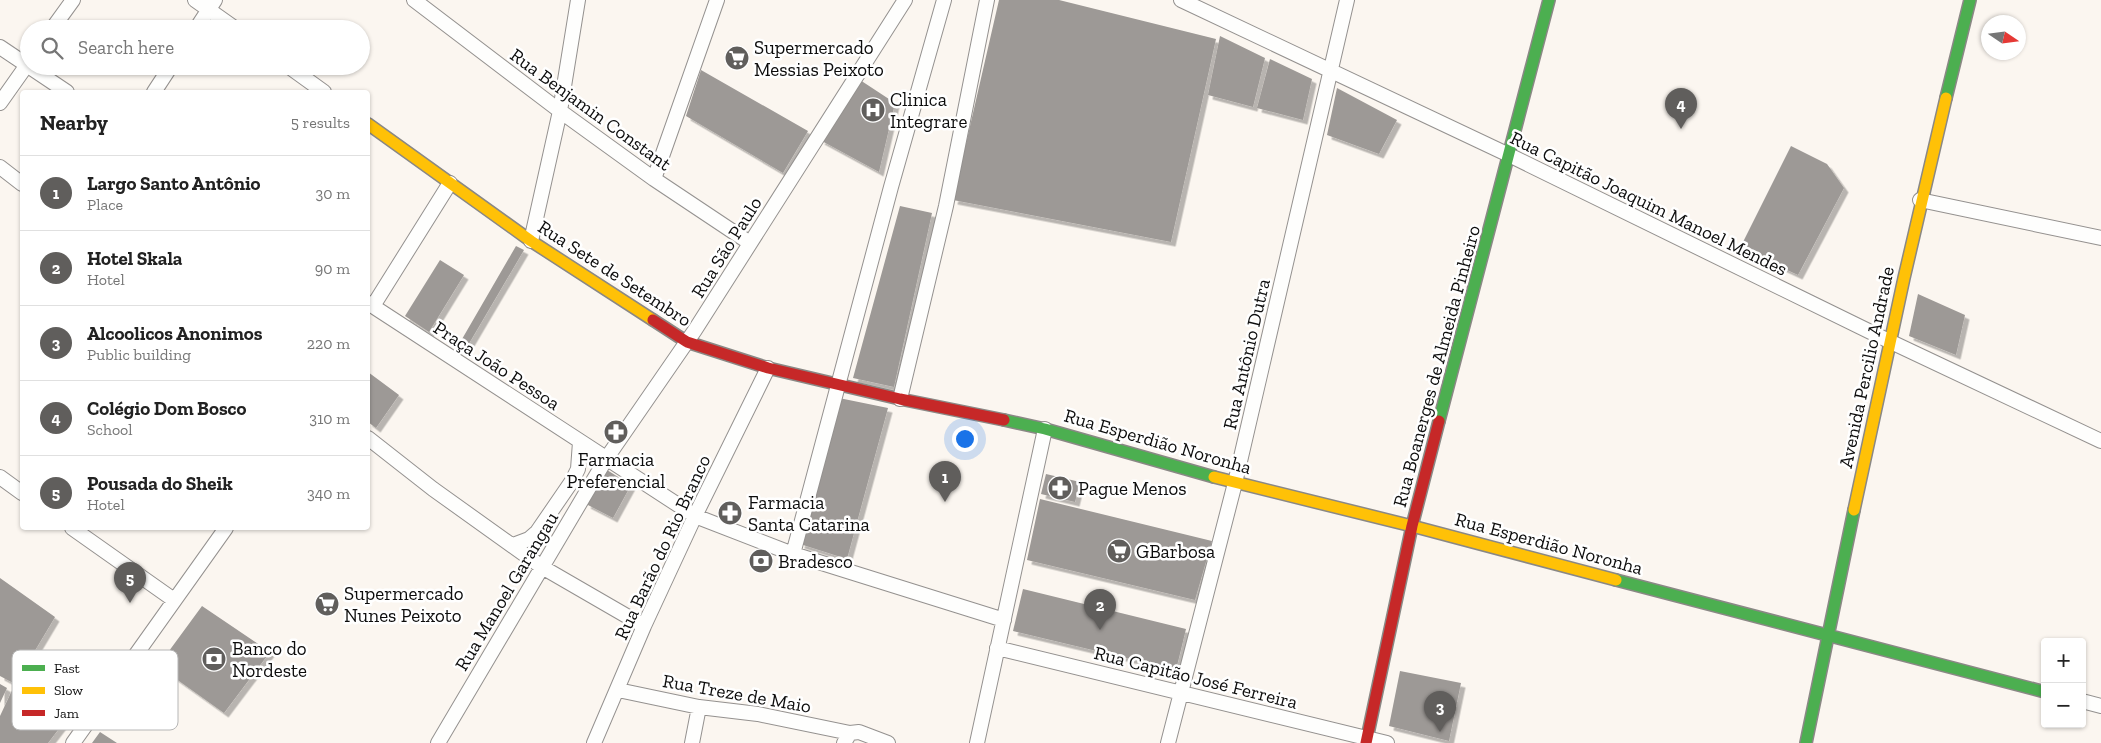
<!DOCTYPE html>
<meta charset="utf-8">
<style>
body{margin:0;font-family:"Zilla Slab",serif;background:#f2f2f2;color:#222}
.controls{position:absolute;right:15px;bottom:15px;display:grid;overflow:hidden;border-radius:5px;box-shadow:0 1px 4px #0004}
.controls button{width:45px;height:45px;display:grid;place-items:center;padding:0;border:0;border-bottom:1px solid #e0e0e0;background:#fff;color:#222;font:25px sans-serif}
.compass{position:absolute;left:1981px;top:15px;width:45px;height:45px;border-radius:50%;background:#fff;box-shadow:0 1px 4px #0004;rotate:103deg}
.you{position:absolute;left:964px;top:438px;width:18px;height:18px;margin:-12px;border:4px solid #fff;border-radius:50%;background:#1a73e8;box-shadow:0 0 0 8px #1a73e833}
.badge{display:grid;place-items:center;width:32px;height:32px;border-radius:50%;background:#605e5c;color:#fff;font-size:16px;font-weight:700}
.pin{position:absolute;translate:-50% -41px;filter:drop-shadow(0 1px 2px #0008)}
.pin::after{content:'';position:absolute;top:26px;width:18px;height:15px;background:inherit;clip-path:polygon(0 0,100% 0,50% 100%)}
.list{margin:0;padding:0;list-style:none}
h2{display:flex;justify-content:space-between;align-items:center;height:65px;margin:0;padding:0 20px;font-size:21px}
h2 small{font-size:16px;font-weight:400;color:#767676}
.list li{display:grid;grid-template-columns:32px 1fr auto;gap:15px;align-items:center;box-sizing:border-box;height:75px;padding:0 20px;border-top:1px solid #e0e0e0}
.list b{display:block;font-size:19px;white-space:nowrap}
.list p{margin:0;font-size:16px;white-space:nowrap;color:#767676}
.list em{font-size:16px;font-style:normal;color:#767676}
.icon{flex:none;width:28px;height:28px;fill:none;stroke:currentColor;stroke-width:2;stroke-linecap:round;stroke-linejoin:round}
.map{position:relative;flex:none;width:2101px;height:743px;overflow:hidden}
.search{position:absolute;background:#fff;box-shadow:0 1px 4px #0004;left:20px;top:20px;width:350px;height:55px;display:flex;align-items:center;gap:12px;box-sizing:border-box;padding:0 18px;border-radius:28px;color:#767676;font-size:19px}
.panel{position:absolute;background:#fff;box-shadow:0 1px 4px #0004;left:20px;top:90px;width:350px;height:440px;border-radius:5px}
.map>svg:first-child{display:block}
</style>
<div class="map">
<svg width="2101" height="743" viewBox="0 0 2101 743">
<defs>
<filter id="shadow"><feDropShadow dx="4.5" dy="4.5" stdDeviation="0" flood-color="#0004"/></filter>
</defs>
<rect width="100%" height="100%" fill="#fbf6f0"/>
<path fill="#9d9996" filter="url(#shadow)" d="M999,0H1059L1216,39L1171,242L953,200Z
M1220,36L1265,58L1253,107L1208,95Z
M1270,59L1312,79L1303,120L1257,108Z
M701,70L808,131L783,173L686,116Z
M860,80L895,103L879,172L820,140Z
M1337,88L1397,120L1379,154L1327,135Z
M1791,146L1827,164L1844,188L1798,275L1740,248Z
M900,206L932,213L894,387L853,378Z
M516,246L524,250L464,352L458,346Z
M440,260L464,275L429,332L405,316Z
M1918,294L1965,315L1956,355L1909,336Z
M368,372L399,395L376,428L368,422Z
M839,398L888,408L847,559L800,544Z
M607,470L631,485L613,518L586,504Z
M1046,474L1080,482L1075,502L1041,494Z
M1040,499L1212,541L1195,600L1027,560Z
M0,578L55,617L15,684L0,676Z
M1023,589L1186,629L1176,670L1013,631Z
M202,606L270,652L224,713L158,666Z
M1400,671L1461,683L1449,741L1389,726Z
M0,684L7,688L0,703Z
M15,684L71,713L48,743H0V716Z
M100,732L117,743H92Z"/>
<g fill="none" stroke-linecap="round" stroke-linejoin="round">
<defs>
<path id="street" d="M195,0L236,29
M414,0L560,111L654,179L750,243
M1181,0L1509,155L1889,341L2101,441
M52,29L73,0
M196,29L215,0
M0,47L67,92
M288,66L324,92
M154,92L171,66
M0,103L29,62
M0,167L22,184
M654,179L717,0
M1920,200L2101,238
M531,241L560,111L578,0
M368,303L695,516L793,554L1004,620
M373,306L450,183
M900,399L946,206L987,0
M368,438L433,489L542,567L644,626
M0,477L22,493
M72,528L174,600
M513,545L529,539L537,532L572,481L578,469L580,442
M793,554L891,187L944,0
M997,648L1387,743
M618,690L699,707L758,714L850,733
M2082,701L2101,706
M73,743L226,528
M438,743L606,459L695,330L905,0
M594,743L644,626L695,516L768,368
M692,743L699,707
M844,743L850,733L859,732L888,743
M977,743L1045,429
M1168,743L1235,483L1347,0"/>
<path id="fast" d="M1946,98L1970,0
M1004,420L1045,429L1214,477
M1439,421L1549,0
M1616,580L2045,692
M1806,743L1854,510"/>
<path id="slow" d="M368,124L531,241L653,320
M1214,477L1412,526L1616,580
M1854,510L1904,278L1946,98"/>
<path id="jam" d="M653,320L687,342L768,368L900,399L1004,420
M1366,743L1412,526L1439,421"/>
</defs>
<use href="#street" stroke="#94918f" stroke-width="16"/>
<use href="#fast" stroke="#8a8885" stroke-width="14"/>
<use href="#slow" stroke="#8a8885" stroke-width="14"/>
<use href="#jam" stroke="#8a8885" stroke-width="14"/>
<use href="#street" stroke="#fefefd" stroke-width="14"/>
<use href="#fast" stroke="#4caf50" stroke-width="11"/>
<use href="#slow" stroke="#ffc107" stroke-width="11"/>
<use href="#jam" stroke="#c62828" stroke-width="11"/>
</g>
<defs>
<symbol id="supermarket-disc" viewBox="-11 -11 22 22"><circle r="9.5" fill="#605e5c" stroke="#fff"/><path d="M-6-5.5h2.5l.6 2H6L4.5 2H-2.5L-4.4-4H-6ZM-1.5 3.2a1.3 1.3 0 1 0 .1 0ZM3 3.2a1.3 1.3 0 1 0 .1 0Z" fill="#fff"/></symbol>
<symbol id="hospital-disc" viewBox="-11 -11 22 22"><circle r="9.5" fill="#605e5c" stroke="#fff"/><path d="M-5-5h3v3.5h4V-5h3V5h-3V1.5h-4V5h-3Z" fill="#fff"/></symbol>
<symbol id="pharmacy-disc" viewBox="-11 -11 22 22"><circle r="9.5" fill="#605e5c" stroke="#fff"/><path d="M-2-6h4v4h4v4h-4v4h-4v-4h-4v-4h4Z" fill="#fff"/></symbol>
<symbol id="bank-disc" viewBox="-11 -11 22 22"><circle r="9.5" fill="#605e5c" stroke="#fff"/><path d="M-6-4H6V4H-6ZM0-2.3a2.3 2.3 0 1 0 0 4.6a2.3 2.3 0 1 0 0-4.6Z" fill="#fff"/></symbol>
</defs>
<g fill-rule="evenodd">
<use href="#supermarket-disc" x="723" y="44" width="28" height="28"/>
<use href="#hospital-disc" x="859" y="96" width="28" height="28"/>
<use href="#pharmacy-disc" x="602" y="418" width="28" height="28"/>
<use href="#pharmacy-disc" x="1046" y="474" width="28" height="28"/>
<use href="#pharmacy-disc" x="716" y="499" width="28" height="28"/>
<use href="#supermarket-disc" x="1105" y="537" width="28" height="28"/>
<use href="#bank-disc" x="747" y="547" width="28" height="28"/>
<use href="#supermarket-disc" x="313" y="590" width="28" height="28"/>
<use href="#bank-disc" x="200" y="645" width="28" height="28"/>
</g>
<g text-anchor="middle" stroke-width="5" stroke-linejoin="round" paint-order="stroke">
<g font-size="19" fill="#0c0c0c" stroke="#fff" text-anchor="start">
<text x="754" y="54">Supermercado<tspan x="754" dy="22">Messias Peixoto</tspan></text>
<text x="890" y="106">Clinica<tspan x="890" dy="22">Integrare</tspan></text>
<text x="616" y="466" text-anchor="middle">Farmacia<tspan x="616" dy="22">Preferencial</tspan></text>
<text x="1078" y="495">Pague Menos</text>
<text x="748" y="509">Farmacia<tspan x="748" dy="22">Santa Catarina</tspan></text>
<text x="1136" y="558">GBarbosa</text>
<text x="778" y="568">Bradesco</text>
<text x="344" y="600">Supermercado<tspan x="344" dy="22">Nunes Peixoto</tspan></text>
<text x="232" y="655">Banco do<tspan x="232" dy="22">Nordeste</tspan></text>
</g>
<g font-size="19" fill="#0c0c0c" stroke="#fff">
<text transform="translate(591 109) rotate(36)" y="7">Rua Benjamin Constant</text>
<text transform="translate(1649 203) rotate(26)" y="7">Rua Capitão Joaquim Manoel Mendes</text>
<text transform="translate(726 247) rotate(-58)" y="7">Rua São Paulo</text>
<text transform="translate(615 273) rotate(33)" y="7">Rua Sete de Setembro</text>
<text transform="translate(1246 354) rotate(-77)" y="7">Rua Antônio Dutra</text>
<text transform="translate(497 365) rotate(33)" y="7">Praça João Pessoa</text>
<text transform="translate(1436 366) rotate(-75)" y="7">Rua Boanerges de Almeida Pinheiro</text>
<text transform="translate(1866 367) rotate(-78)" y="7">Avenida Percilio Andrade</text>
<text transform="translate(1158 441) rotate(16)" y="7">Rua Esperdião Noronha</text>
<text transform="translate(1549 543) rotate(15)" y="7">Rua Esperdião Noronha</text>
<text transform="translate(662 547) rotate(-65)" y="7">Rua Barão do Rio Branco</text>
<text transform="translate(506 591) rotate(-59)" y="7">Rua Manoel Garangau</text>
<text transform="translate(1196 677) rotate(14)" y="7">Rua Capitão José Ferreira</text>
<text transform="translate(737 693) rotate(10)" y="7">Rua Treze de Maio</text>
</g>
</g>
<rect x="12" y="650" width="166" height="80" rx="8" fill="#fff" stroke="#b6b6b6" stroke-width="1"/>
<rect x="22" y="665" width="23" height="6" fill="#4caf50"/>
<rect x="22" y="687" width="23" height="7" fill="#ffc107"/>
<rect x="22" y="710" width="23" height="6" fill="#c62828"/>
<g font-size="14" fill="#0c0c0c">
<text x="54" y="673">Fast</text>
<text x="54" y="695">Slow</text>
<text x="54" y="718">Jam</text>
</g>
</svg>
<div class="controls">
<button>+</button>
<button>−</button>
</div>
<svg class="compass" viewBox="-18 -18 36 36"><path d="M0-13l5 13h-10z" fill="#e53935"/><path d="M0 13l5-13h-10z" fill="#767676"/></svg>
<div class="you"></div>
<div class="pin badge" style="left:945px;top:502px">1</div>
<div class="pin badge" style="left:1100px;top:630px">2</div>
<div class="pin badge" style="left:1440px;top:732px">3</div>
<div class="pin badge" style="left:1681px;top:129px">4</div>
<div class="pin badge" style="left:130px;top:603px">5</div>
<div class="search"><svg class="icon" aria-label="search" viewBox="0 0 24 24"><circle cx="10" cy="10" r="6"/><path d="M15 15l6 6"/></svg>Search here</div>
<section class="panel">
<h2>Nearby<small>5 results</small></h2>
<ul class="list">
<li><span class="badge">1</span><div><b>Largo Santo Antônio</b><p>Place</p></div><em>30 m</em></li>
<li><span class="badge">2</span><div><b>Hotel Skala</b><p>Hotel</p></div><em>90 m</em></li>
<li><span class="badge">3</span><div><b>Alcoolicos Anonimos</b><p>Public building</p></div><em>220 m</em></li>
<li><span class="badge">4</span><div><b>Colégio Dom Bosco</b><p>School</p></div><em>310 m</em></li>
<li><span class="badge">5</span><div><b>Pousada do Sheik</b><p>Hotel</p></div><em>340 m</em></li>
</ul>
</section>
</div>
